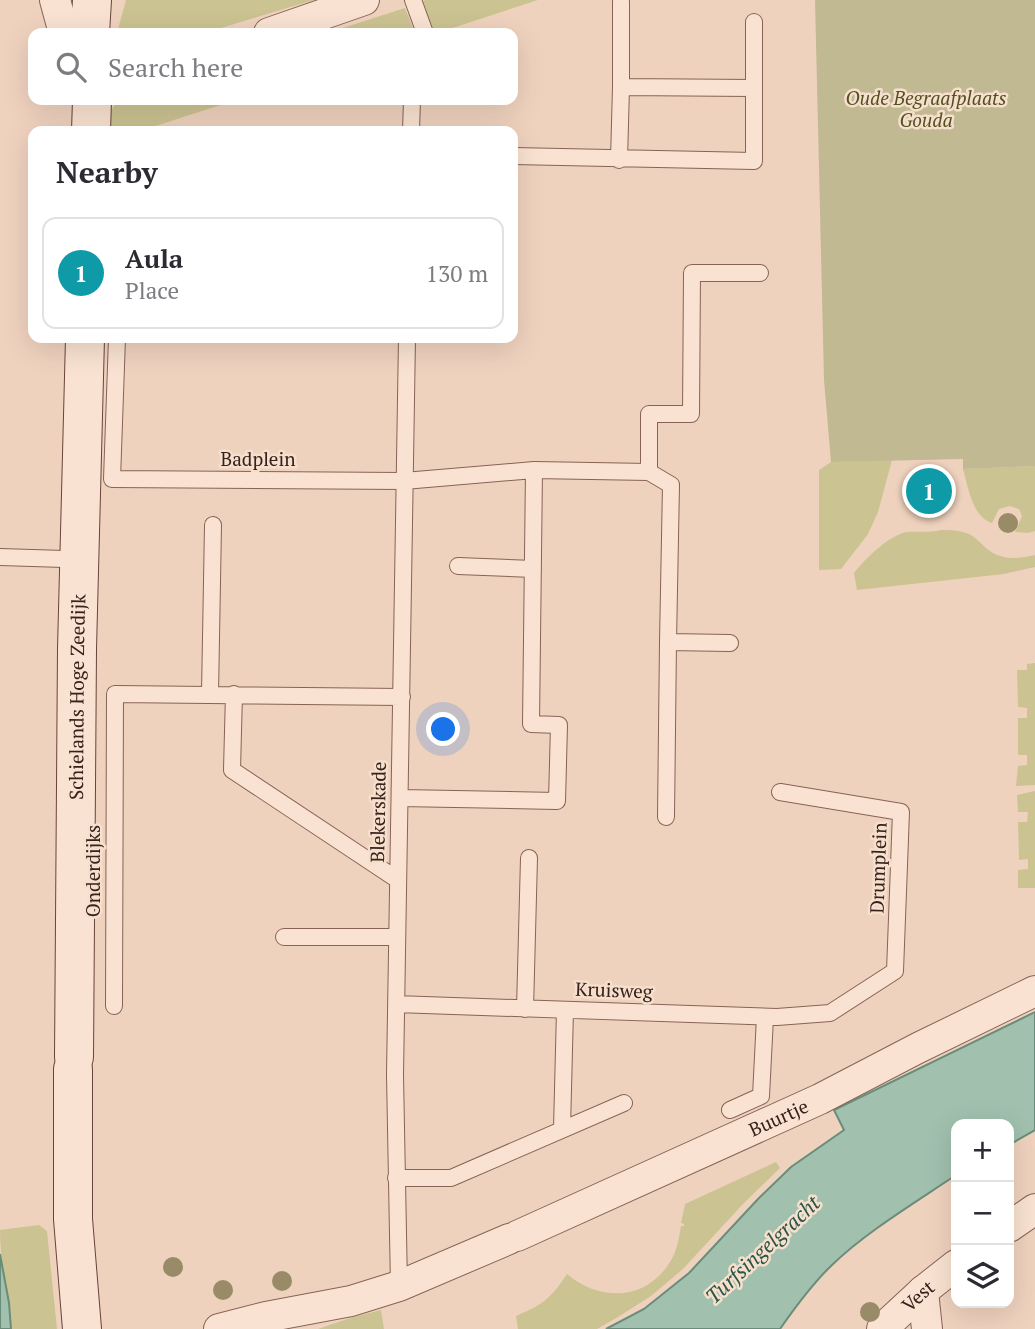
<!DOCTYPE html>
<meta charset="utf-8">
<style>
body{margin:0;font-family:"PT Serif",serif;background:#f7f7f7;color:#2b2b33}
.controls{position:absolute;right:21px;bottom:21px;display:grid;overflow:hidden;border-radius:14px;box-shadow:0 7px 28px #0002}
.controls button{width:63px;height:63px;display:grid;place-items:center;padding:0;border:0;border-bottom:2px solid #e1e1e2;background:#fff;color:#2b2b33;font:35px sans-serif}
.you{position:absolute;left:444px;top:730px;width:24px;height:24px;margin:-18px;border:5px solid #fff;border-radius:50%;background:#1a73e8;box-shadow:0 0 0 10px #1a73e833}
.badge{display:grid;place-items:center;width:46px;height:46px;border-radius:50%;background:#db2777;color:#fff;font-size:23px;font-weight:700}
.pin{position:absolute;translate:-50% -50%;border:4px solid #fff;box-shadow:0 2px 7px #0006}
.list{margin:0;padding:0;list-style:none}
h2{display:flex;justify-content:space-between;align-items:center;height:91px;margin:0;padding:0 28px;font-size:30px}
h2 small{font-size:23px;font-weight:400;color:#7c7c81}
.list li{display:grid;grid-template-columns:46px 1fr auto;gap:21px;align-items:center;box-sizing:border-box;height:112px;margin:0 14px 14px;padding:0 14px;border:2px solid #e1e1e2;border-radius:14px}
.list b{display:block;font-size:26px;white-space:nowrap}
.list p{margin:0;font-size:23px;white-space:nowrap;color:#7c7c81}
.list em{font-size:23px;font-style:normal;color:#7c7c81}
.icon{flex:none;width:38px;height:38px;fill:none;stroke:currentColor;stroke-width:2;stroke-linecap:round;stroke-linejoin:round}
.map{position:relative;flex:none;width:1035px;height:1329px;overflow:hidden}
.search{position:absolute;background:#fff;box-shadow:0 7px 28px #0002;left:28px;top:28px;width:490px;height:77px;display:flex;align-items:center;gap:18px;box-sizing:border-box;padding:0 24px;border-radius:14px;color:#7c7c81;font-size:26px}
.panel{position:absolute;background:#fff;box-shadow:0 7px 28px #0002;left:28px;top:126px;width:490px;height:217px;border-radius:14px}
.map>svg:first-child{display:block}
</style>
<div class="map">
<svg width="1035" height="1329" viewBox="0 0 1035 1329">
<rect width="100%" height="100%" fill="#efd2be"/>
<path fill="#ccc392" d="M126,0H314L204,33H117Z
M425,0H538L437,33H433L421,2Z
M405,8L415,33H327Z
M121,100H236L140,131H110C111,118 108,107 121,100Z
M892,460L878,512L868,534L841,569L819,570V470L831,462Z
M1035,466V531L1028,533L1015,532L1022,516L1019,509L1010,506L999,509L992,523C972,517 968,486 963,469Z
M941,530C950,530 959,530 969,534C975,537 981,543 986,548C1001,561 1018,559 1035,555V567L1004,574L857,590L854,573C865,559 889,535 907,532C918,531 929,533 941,530Z
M1035,663V785L1016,786L1018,766L1027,765V755H1018V718H1027V708L1018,707L1017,670H1027V664Z
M1035,791V888H1018V870L1028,869V859L1019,860L1018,822H1027L1028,812H1018L1017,795Z
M776,1162L780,1168L743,1204L683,1269L651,1296L618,1317L597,1329H518L516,1316C544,1304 550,1299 567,1274C600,1302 646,1301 670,1262C677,1251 679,1238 681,1226H684V1224L681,1223L685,1204Z
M39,1225L47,1231L57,1329H11C8,1296 0,1263 0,1230Z
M381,1310L384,1329H318L350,1318Z"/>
<path fill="#c1b992" d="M815,0H1035V466L963,469V459L831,462L824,380Z"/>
<path fill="#a1c0ae" stroke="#698d7a" stroke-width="2" d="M1035,1012V1130L1009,1145V1124H956V1175C916,1202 866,1232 832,1265C812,1284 796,1306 780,1329H606L644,1309L689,1273L758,1199L791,1167L844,1130L834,1110Z
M0,1254L9,1303L11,1329H0Z"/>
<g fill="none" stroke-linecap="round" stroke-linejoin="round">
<defs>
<path id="lane" d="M413,0L425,33
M621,2V87
M411,131L412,100
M513,156L754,161V22
M619,160L621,87L754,88
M117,338L112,479L404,481L534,470L649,472L671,485L668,642L730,643
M649,472V414H691L692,273H760
M0,557L64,559L80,557
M458,566L533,569
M210,694L213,525
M234,694L232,770L398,880
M400,798L557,801L559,725L531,724L534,470
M666,817L668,642
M284,937H397
M396,1004L777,1017L830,1013L895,971L901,812L780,792
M114,1006L115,694L402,697
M525,1009L529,858
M730,1110L761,1096L765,1017
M562,1129L565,1010
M396,1178H451L624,1103
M399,1286L395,1075L407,338"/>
<g id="street">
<path d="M55,0L64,33"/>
<path d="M269,33L364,0"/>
<path d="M1009,1227L1035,1209"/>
<path id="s1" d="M517,1236L820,1099L918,1048L1035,991"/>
<path d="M923,1291L927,1329"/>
<path d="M219,1329L266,1317L351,1301L399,1286L509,1239"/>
<path id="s2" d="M882,1329L923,1291L956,1265"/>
</g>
<g id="secondary">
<path d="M90,33L92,0"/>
<path d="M91,131L92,100"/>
<path id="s3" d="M74,1057L77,649L85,338"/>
<path d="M73,1069V1219L82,1329"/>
</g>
</defs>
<use href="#lane" stroke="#876356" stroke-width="18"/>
<use href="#street" stroke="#876356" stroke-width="32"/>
<use href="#secondary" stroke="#68443a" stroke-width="40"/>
<use href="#lane" stroke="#f9e2d1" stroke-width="16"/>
<use href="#street" stroke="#f9e2d1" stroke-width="30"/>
<use href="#secondary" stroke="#f9e2d1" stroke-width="38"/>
</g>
<g fill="#998b68">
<circle cx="1008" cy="523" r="10"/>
<circle cx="173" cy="1267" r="10"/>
<circle cx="282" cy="1281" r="10"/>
<circle cx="223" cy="1290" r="10"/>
<circle cx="870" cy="1312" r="10"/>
</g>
<g text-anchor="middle" stroke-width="5" stroke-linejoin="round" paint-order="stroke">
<g font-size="19" font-style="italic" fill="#535121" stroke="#f6dfcd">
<text x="926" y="105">Oude Begraafplaats<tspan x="926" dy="22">Gouda</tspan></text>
</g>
<g font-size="19" fill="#36211b" stroke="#f6dfcd">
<text x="258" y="466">Badplein</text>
<text dy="7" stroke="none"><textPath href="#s3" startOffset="360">Schielands Hoge Zeedijk</textPath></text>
<text transform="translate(378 812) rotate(-89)" y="7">Blekerskade</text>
<text transform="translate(878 868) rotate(-88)" y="7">Drumplein</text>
<text transform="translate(93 871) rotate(-90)" y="7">Onderdijks</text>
<text transform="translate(614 990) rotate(2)" y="7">Kruisweg</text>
<text dy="7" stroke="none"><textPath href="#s1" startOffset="287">Buurtje</textPath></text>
<text dy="7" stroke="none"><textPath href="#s2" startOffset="49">Vest</textPath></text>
</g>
<g font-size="21" font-style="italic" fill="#2a5647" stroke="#f6dfcd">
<text transform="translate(763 1250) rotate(-43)" y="7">Turfsingelgracht</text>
</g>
</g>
</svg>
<div class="controls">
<button>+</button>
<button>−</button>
<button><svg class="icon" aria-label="layers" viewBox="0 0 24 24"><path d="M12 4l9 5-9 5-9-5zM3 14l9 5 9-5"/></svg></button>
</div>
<div class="you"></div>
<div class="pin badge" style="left:929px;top:491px;background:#0f9aa8">1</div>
<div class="search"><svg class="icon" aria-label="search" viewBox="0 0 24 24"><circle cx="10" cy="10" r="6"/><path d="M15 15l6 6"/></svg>Search here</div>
<section class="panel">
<h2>Nearby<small></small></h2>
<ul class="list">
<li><span class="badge" style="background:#0f9aa8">1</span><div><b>Aula</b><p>Place</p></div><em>130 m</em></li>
</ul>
</section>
</div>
